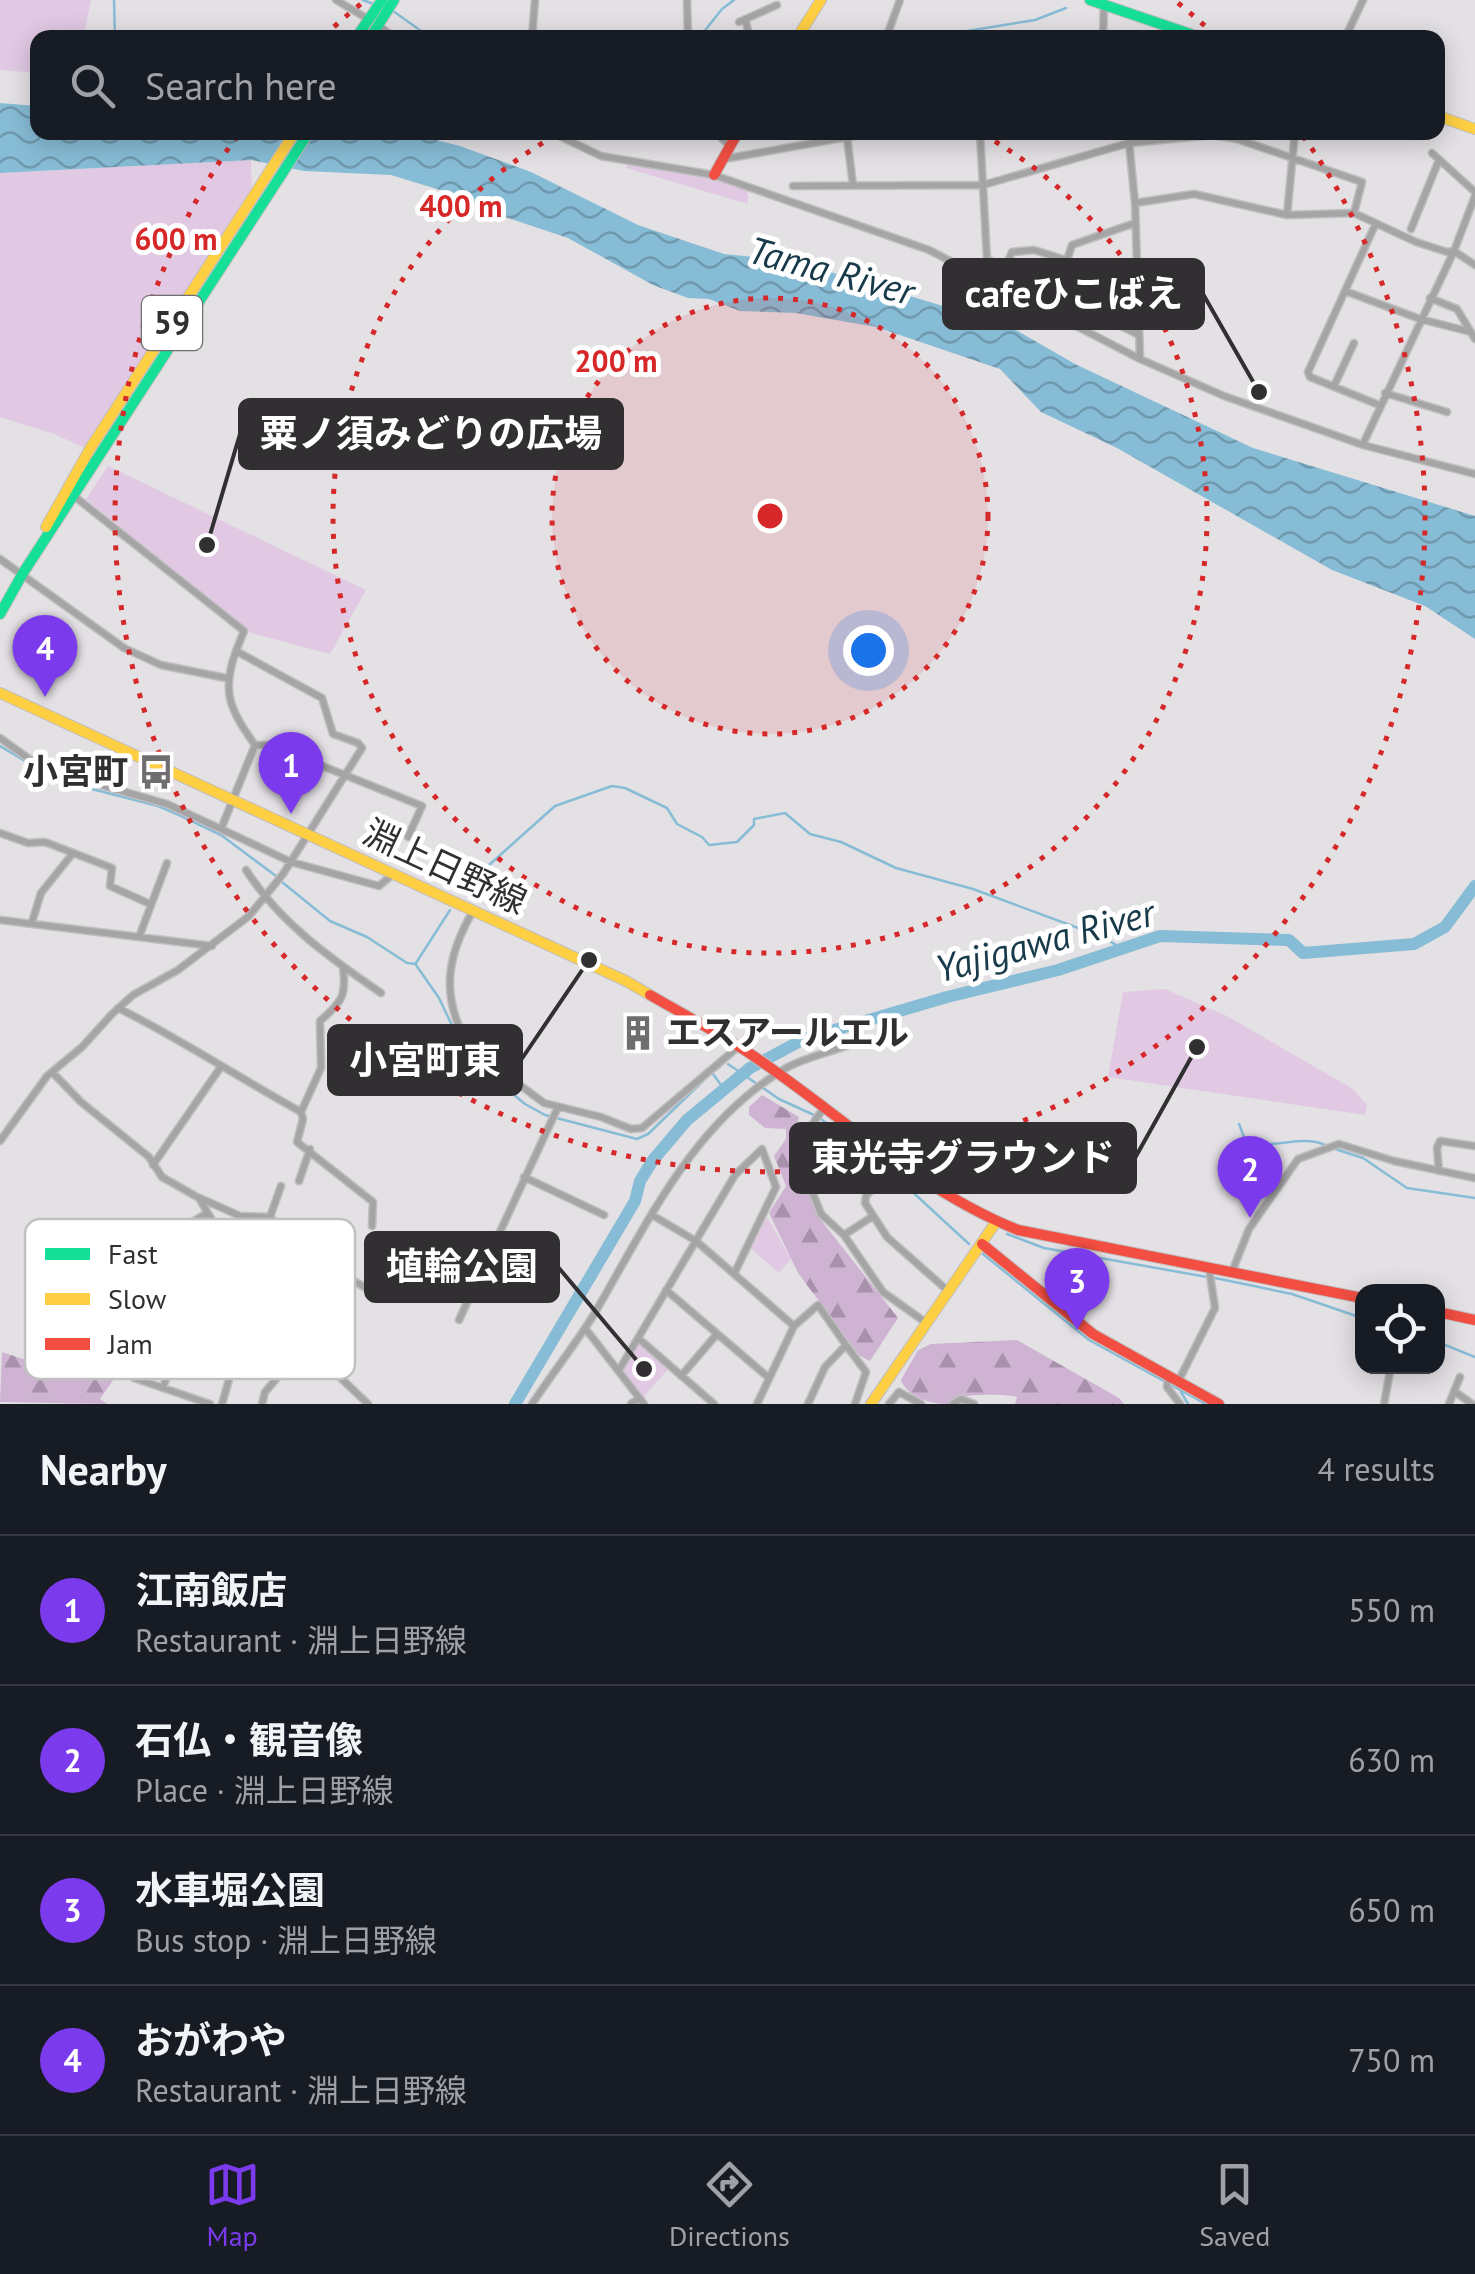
<!DOCTYPE html>
<meta charset="utf-8">
<style>
body{margin:0;font-family:"PT Sans","Noto Sans JP",sans-serif;background:#242831;color:#f1f3f6}
.controls{position:absolute;right:30px;bottom:30px;display:grid;overflow:hidden;border-radius:20px;box-shadow:0 5px 25px #0003}
.controls button{width:90px;height:90px;display:grid;place-items:center;padding:0;border:0;border-bottom:2px solid #363941;background:#171b24;color:#f1f3f6;font:50px sans-serif}
.you{position:absolute;left:868px;top:650px;width:35px;height:35px;margin:-25px;border:8px solid #fff;border-radius:50%;background:#1a73e8;box-shadow:0 0 0 15px #1a73e833}
.badge{display:grid;place-items:center;width:65px;height:65px;border-radius:50%;background:#7c3aed;color:#fff;font-size:32px;font-weight:700}
.pin{position:absolute;translate:-50% -82px;filter:drop-shadow(0 2px 5px #0008)}
.pin::after{content:'';position:absolute;top:52px;width:35px;height:30px;background:inherit;clip-path:polygon(0 0,100% 0,50% 100%)}
.list{margin:0;padding:0;list-style:none}
h2{display:flex;justify-content:space-between;align-items:center;height:130px;margin:0;padding:0 40px;font-size:42px}
h2 small{font-size:32px;font-weight:400;color:#9ea1a6}
.list li{display:grid;grid-template-columns:65px 1fr auto;gap:30px;align-items:center;box-sizing:border-box;height:150px;padding:0 40px;border-top:2px solid #363941}
.list b{display:block;font-size:38px;white-space:nowrap}
.list p{margin:0;font-size:32px;white-space:nowrap;color:#9ea1a6}
.list em{font-size:32px;font-style:normal;color:#9ea1a6}
.icon{flex:none;width:55px;height:55px;fill:none;stroke:currentColor;stroke-width:2;stroke-linecap:round;stroke-linejoin:round}
.map{position:relative;flex:none;width:1475px;height:1404px;overflow:hidden}
.search{position:absolute;background:#171b24;box-shadow:0 5px 25px #0003;left:30px;right:30px;top:30px;height:110px;display:flex;align-items:center;gap:25px;box-sizing:border-box;padding:0 35px;border-radius:20px;color:#9ea1a6;font-size:38px}
.sheet{height:730px;background:#171b24}
nav{display:flex;justify-content:space-around;align-items:center;box-sizing:border-box;height:140px;border-top:2px solid #363941;background:#171b24;font-size:28px;color:#9ea1a6}
nav a{display:grid;justify-items:center;gap:5px}
nav .on{color:#7c3aed}
.map>svg:first-child{display:block}
</style>
<div class="map">
<svg width="1475" height="1404" viewBox="0 0 1475 1404">
<defs>
<pattern id="forest-firs" width="22" height="20" patternUnits="userSpaceOnUse" patternTransform="scale(2.5)"><rect width="22" height="20" fill="#ceb3d2"/><path d="M5 1l3.5 6h-7zM16 11l3.5 6h-7z" fill="#a892ab"/></pattern>
<pattern id="water-waves" width="16" height="10" patternUnits="userSpaceOnUse" patternTransform="scale(2.5)"><rect width="16" height="10" fill="#87bcd6"/><path d="M0 5q4-4 8 0t8 0" fill="none" stroke="#6f99ae"/></pattern>
</defs>
<rect width="100%" height="100%" fill="#e4e1e5"/>
<path fill="#e1c9e4" d="M0,0H91L84,37L38,38L37,73L0,70Z
M251,160L252,199L89,450L54,434L0,417V173Z
M628,165L710,177L748,191V204L626,168Z
M108,466L366,590L330,654L251,633L86,499Z
M1165,989L1227,1016L1353,1089L1367,1105L1365,1115L1108,1077L1123,992Z
M767,1217L791,1259L779,1273L751,1249Z
M638,1338L670,1367L641,1400L619,1370Z"/>
<path fill="url(#forest-firs)" d="M762,1095L799,1117L792,1146L821,1220L898,1318L870,1361L860,1356L798,1273L769,1213L786,1186L774,1156L786,1139V1129L765,1128L749,1115V1107Z
M61,1328L60,1343L68,1366L116,1376L100,1399L107,1404L0,1402L2,1352L35,1363L42,1330Z
M1017,1340L1119,1398L1124,1404H1015L1017,1397C1006,1394 972,1394 961,1397C956,1398 952,1403 947,1404C929,1404 907,1396 901,1380L918,1350L931,1344Z"/>
<path fill="url(#water-waves)" d="M0,103L37,106L38,132L408,133L460,146L531,172L638,225L724,254L794,261L1009,326L1075,364L1253,448L1475,516V639L1425,606L1332,570L1117,448L1041,412L1000,369L876,327L796,313L740,311L709,299L688,298L653,285L568,238L490,212L463,197L391,175L304,171L251,160L0,173Z"/>
<g fill="none" stroke-linecap="round" stroke-linejoin="round">
<path stroke="#87bcd6" stroke-width="2.5" d="M114,0L115,38
M363,0L376,5
M393,11L431,38
M801,36L818,38
M699,38L722,9L734,0
M775,38L793,36
M924,38L1035,20L1066,8
M0,746L57,780L158,806L179,815L221,835L276,876
M282,882L330,921L367,937L407,963L416,964
M461,890L555,806L612,786L625,788L667,808L677,824L702,837L709,845L737,842L754,825V819L785,813L810,834L841,842L896,868L973,889L1105,938L1119,947
M416,963L450,910
M416,965L439,998L466,1055L525,1104L545,1115L637,1139L648,1134L703,1081
M728,1064L779,1099L814,1115
M713,1072L720,1067
M713,1074L724,1089
M821,1119L886,1168
M1239,1124L1244,1137C1270,1154 1297,1133 1325,1145
M1332,1148L1363,1158L1407,1188L1475,1198
M892,1173L969,1244
M1007,1234L1044,1248L1207,1277
M983,1254L1089,1340L1206,1404
M1215,1278L1292,1294L1362,1318
M1438,1342L1475,1357
M1181,1392L1188,1404"/>
<path stroke="#87bcd6" stroke-width="12" d="M515,1404L635,1201L640,1181L653,1160L687,1120L750,1068L804,1039L947,997L1058,970L1160,936L1289,940L1303,953L1414,944L1445,927L1475,886"/>
<defs>
<path id="street" d="M336,0L368,19
M687,0L688,38
M745,19L750,38
M739,22L777,5
M378,25L395,38
M532,38L535,0
M886,38L900,0
M1103,38L1104,4
M1345,38L1363,0
M551,132L601,156L714,175L929,250L1140,359L1224,396L1363,445L1475,474
M715,132L730,146
M980,132L987,259L995,263
M1128,132L1135,203L1140,358
M847,137L853,185
M1432,153L1475,192
M724,159L875,132
M793,186L983,185L1129,143L1213,135L1237,139L1362,182L1354,213
M1135,203L1194,194L1287,215L1354,213L1416,242L1447,252L1454,251L1475,265
M1287,215L1295,132
M1135,223L1072,245L1067,260L1136,295
M1376,223L1308,372L1310,377L1379,405
M1411,229L1439,160
M990,265L996,264L1139,335
M1005,269L1012,252L1034,250L1066,260
M1345,291L1420,319L1471,332
M1430,298L1457,309L1475,339
M1334,386L1354,343
M1385,393L1447,412
M1364,442L1454,251L1475,196
M0,559L124,648L161,665L226,678
M236,651C221,692 230,710 255,745
M0,738L42,768L167,804L221,829L255,745
M255,745H270L422,806L408,837
M221,829L291,862L379,886L393,874
M0,833L28,843L45,842L112,868L110,886L150,904
M246,870C280,923 330,958 381,993
M473,911C445,959 441,998 469,1047L544,1103L601,1117L631,1129L642,1128L738,1047
M0,920L212,946
M32,922L41,893L73,853
M139,937L167,863
M343,967C347,996 341,1003 320,1021L321,1068L301,1112L303,1119L297,1142L373,1202L372,1226
M118,1008C181,1039 239,1078 301,1112
M52,1072L81,1102L149,1157L162,1177L199,1198L213,1222L232,1243L262,1303L368,1404
M823,1109L795,1149L821,1214L844,1235L883,1292L925,1322
M0,1141L47,1076L82,1047L112,1014L133,995L178,970L249,916L283,874L362,748L358,743L333,734L322,698L236,651L244,631L74,496
M895,1162L866,1196L865,1203L887,1237L947,1290
M153,1165L220,1068
M1439,1171L1437,1148L1440,1141L1475,1146
M524,1177L604,1215
M299,1181L310,1149
M200,1198L240,1216L270,1217L292,1239L297,1253L331,1268L380,1296
M207,1213C188,1226 149,1242 146,1266L170,1294L198,1346L230,1376L222,1404
M652,1215L696,1241L794,1326
M270,1217L281,1186
M844,1235L873,1216
M1232,1272L1249,1229L1298,1159L1339,1144L1394,1161L1475,1178
M158,1282L127,1371L134,1378L210,1404
M666,1290L769,1378
M459,1320L558,1107
M585,1328L644,1404
M638,1338L714,1404
M66,1341L136,1346
M846,1345L866,1372L855,1404
M619,1370L735,1175L762,1149L776,1187L734,1274
M681,1376L717,1334
M1168,1377L1167,1387L1180,1404
M1178,1382L1215,1308L1209,1268
M163,1388L185,1323
M1454,1391L1472,1404
M262,1404L265,1392L306,1344
M532,1404C552,1374 574,1346 593,1316C646,1226 693,1121 788,1067C805,1058 827,1053 846,1046
M631,1404L639,1398
M757,1404L794,1326L818,1305L846,1345L825,1367L808,1404
M889,1404L899,1392L921,1404
M953,1404L961,1399L974,1404
M1384,1404L1391,1366
M1449,1404L1460,1377"/>
<path id="fast" d="M1090,0L1202,38
M356,38L382,0
M370,38L394,0
M0,614L23,573L309,132"/>
<path id="slow" d="M797,38L821,0
M1438,116L1475,129
M46,527L91,447L295,132
M0,693L626,981L650,995
M871,1404L996,1222"/>
<path id="jam" d="M714,175L738,132
M650,995C683,1014 717,1032 749,1053C839,1113 916,1189 1018,1230L1362,1298
M982,1244L1093,1334L1219,1404
M1438,1312L1475,1320"/>
</defs>
<use href="#street" stroke="#c0bec0" stroke-width="9"/>
<use href="#fast" stroke="#c0bec0" stroke-width="12"/>
<use href="#slow" stroke="#c0bec0" stroke-width="12"/>
<use href="#jam" stroke="#c0bec0" stroke-width="12"/>
<use href="#street" stroke="#a5a5a6" stroke-width="6"/>
<use href="#fast" stroke="#16e098" stroke-width="10"/>
<use href="#slow" stroke="#ffcf43" stroke-width="10"/>
<use href="#jam" stroke="#f24e42" stroke-width="10"/>
</g>
<circle cx="770" cy="516" r="218" fill="#d62828" fill-opacity=".12"/>
<g fill="none" stroke="#d62828" stroke-width="5" stroke-dasharray="5 10">
<circle cx="770" cy="516" r="218"/>
<path d="M982 134A437 437 0 1 1 558 134"/>
<path d="M323 37A655 655 0 0 1 362 3M1178 3A655 655 0 0 1 1217 37M1303 136A655 655 0 1 1 237 136"/>
</g>
<defs>
<symbol id="bus-bare" viewBox="-9 -9 18 18"><path d="M-5-6H5V4H4V6H2V4H-2V6H-4V4H-5ZM-3.5-4V0h7V-4ZM-3.5 1.2v1.5H-2V1.2ZM2 1.2v1.5H3.5V1.2Z" fill="#706d70" stroke="#fff" stroke-width="2.5" paint-order="stroke"/></symbol>
<symbol id="building-bare" viewBox="-9 -9 18 18"><path d="M-4-6H4V6H1V3H-1V6H-4ZM-2.5-4.3h1.7v1.8h-1.7ZM.8-4.3h1.7v1.8H.8ZM-2.5-1h1.7V.8h-1.7ZM.8-1h1.7V.8H.8Z" fill="#706d70" stroke="#fff" stroke-width="2.5" paint-order="stroke"/></symbol>
</defs>
<g fill-rule="evenodd">
<use href="#bus-bare" x="131" y="747" width="50" height="50"/>
<use href="#building-bare" x="613" y="1008" width="50" height="50"/>
</g>
<g text-anchor="middle" stroke-width="10" stroke-linejoin="round" paint-order="stroke">
<rect fill="#fff" stroke="#6f6d6f" stroke-width="2.5" x="142" y="296" width="60" height="54" rx="8"/>
<g font-size="32" font-weight="bold" fill="#312f31">
<text x="172" y="334">59</text>
</g>
<g font-size="35" font-weight="bold" fill="#312f31" stroke="#fff" text-anchor="end">
<text x="128" y="784">小宮町</text>
<text x="666" y="1045" text-anchor="start">エスアールエル</text>
</g>
<g font-size="35" fill="#312f31" stroke="#fff">
<text transform="translate(445 867) rotate(25)" y="12">淵上日野線</text>
</g>
<g font-size="38" font-style="italic" fill="#173b4a" stroke="#fff">
<text transform="translate(831 271) rotate(15)" y="13">Tama River</text>
<text transform="translate(1045 941) rotate(-15)" y="13">Yajigawa River</text>
</g>
</g>
<rect x="25" y="1219" width="330" height="160" rx="15" fill="#fff" stroke="#c1c1c1" stroke-width="2.5"/>
<rect x="45" y="1248" width="45" height="12" fill="#16e098"/>
<rect x="45" y="1293" width="45" height="12" fill="#ffcf43"/>
<rect x="45" y="1338" width="45" height="12" fill="#f24e42"/>
<g font-size="28" fill="#312f31">
<text x="108" y="1264">Fast</text>
<text x="108" y="1309">Slow</text>
<text x="108" y="1354">Jam</text>
</g>
<circle cx="770" cy="516" r="15" fill="#d62828" stroke="#fff" stroke-width="5"/>
<g font-size="30" text-anchor="middle" font-weight="bold" fill="#d62828" stroke="#fff" stroke-width="10" stroke-linejoin="round" paint-order="stroke">
<text x="461" y="217">400 m</text>
<text x="176" y="250">600 m</text>
<text x="616" y="372">200 m</text>
</g>
<path fill="none" stroke="#312f31" stroke-width="4" d="M1259 392L1203 294M207 545L240 434M589 960L521 1060M1197 1047L1135 1158M644 1369L558 1267"/>
<g fill="#312f31" stroke="#fff" stroke-width="4">
<circle cx="1259" cy="392" r="10"/>
<circle cx="207" cy="545" r="10"/>
<circle cx="589" cy="960" r="10"/>
<circle cx="1197" cy="1047" r="10"/>
<circle cx="644" cy="1369" r="10"/>
</g>
<g fill="#312f31" stroke="#312f31" stroke-width="4">
<rect x="944" y="260" width="259" height="68" rx="10"/>
<rect x="240" y="400" width="382" height="68" rx="10"/>
<rect x="329" y="1026" width="192" height="68" rx="10"/>
<rect x="791" y="1124" width="344" height="68" rx="10"/>
<rect x="366" y="1233" width="192" height="68" rx="10"/>
</g>
<g font-size="38" text-anchor="middle" font-weight="bold" fill="#fff">
<text x="1074" y="307">cafeひこばえ</text>
<text x="431" y="447">粟ノ須みどりの広場</text>
<text x="425" y="1074">小宮町東</text>
<text x="963" y="1171">東光寺グラウンド</text>
<text x="462" y="1280">埴輪公園</text>
</g>
</svg>
<div class="controls">
<button><svg class="icon" aria-label="locate" viewBox="0 0 24 24"><circle cx="12" cy="12" r="6"/><path d="M12 2v4M12 18v4M2 12h4M18 12h4"/></svg></button>
</div>
<div class="you"></div>
<div class="pin badge" style="left:291px;top:814px">1</div>
<div class="pin badge" style="left:1250px;top:1218px">2</div>
<div class="pin badge" style="left:1077px;top:1330px">3</div>
<div class="pin badge" style="left:45px;top:697px">4</div>
<div class="search"><svg class="icon" aria-label="search" viewBox="0 0 24 24"><circle cx="10" cy="10" r="6"/><path d="M15 15l6 6"/></svg>Search here</div>
</div>
<section class="sheet">
<h2>Nearby<small>4 results</small></h2>
<ul class="list">
<li><span class="badge">1</span><div><b>江南飯店</b><p>Restaurant · 淵上日野線</p></div><em>550 m</em></li>
<li><span class="badge">2</span><div><b>石仏・観音像</b><p>Place · 淵上日野線</p></div><em>630 m</em></li>
<li><span class="badge">3</span><div><b>水車堀公園</b><p>Bus stop · 淵上日野線</p></div><em>650 m</em></li>
<li><span class="badge">4</span><div><b>おがわや</b><p>Restaurant · 淵上日野線</p></div><em>750 m</em></li>
</ul>
</section>
<nav>
<a class="on"><svg class="icon" aria-label="map" viewBox="0 0 24 24"><path d="M3 6l6-2 6 2 6-2v14l-6 2-6-2-6 2zM9 4v14M15 6v14"/></svg>Map</a>
<a><svg class="icon" aria-label="directions" viewBox="0 0 24 24"><path d="M12 3l9 9-9 9-9-9zM9 14v-3h6M13 9l2 2-2 2"/></svg>Directions</a>
<a><svg class="icon" aria-label="saved" viewBox="0 0 24 24"><path d="M7 4h10v16l-5-4-5 4z"/></svg>Saved</a>
</nav>
